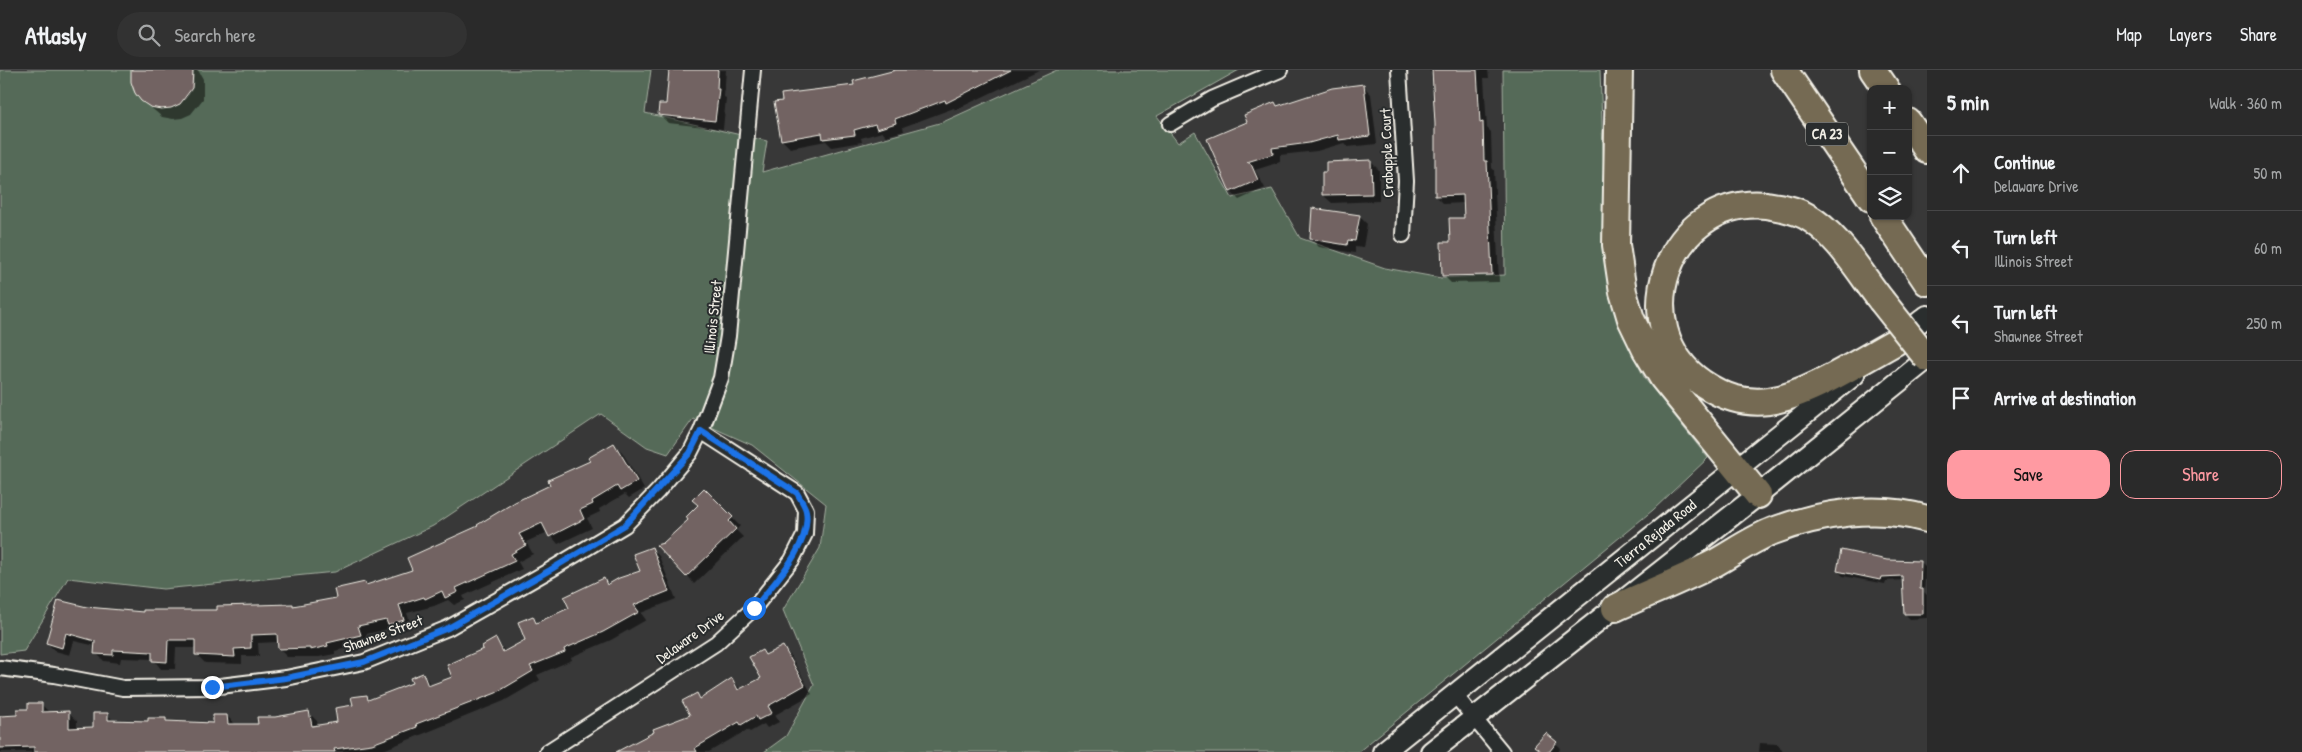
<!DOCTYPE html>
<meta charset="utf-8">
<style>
body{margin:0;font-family:"Patrick Hand",sans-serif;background:#323232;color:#f1f3f6}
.controls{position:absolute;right:15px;top:15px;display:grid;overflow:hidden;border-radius:10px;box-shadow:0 1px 4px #0004}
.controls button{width:45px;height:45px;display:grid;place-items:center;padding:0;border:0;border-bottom:1px solid #464647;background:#2a2a2a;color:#f1f3f6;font:25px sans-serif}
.stop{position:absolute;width:15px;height:15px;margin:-11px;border:4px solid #1a73e8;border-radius:50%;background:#fff}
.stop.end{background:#1a73e8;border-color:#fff;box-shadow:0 1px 5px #0008}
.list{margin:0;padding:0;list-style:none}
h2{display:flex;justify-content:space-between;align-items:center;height:65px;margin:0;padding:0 20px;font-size:21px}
h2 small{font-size:16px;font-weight:400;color:#a5a7a8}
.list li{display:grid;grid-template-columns:32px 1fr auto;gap:15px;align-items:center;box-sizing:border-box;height:75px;padding:0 20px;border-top:1px solid #464647}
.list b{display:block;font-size:19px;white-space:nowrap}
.list p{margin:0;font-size:16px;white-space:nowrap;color:#a5a7a8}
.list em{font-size:16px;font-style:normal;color:#a5a7a8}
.actions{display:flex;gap:10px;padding:15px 20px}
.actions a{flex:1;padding:11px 0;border:1px solid #ff9aa2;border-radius:15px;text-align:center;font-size:18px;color:#ff9aa2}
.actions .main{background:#ff9aa2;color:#111}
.icon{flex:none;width:28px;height:28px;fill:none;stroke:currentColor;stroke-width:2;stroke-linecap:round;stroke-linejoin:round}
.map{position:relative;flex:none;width:1927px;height:682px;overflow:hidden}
header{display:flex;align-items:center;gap:30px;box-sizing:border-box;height:70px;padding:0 25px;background:#2a2a2a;border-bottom:1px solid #464647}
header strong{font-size:24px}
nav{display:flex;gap:28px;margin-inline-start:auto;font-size:18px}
.search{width:350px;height:45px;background:#323232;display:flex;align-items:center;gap:12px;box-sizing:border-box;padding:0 18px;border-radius:28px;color:#a5a7a8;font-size:19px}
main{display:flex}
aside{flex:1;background:#2a2a2a}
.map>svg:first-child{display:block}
</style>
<header>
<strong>Atlasly</strong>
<div class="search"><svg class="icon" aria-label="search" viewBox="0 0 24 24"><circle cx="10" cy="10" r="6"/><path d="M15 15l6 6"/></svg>Search here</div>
<nav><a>Map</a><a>Layers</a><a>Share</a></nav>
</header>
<main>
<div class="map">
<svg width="1927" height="682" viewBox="0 0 1927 682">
<rect width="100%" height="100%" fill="#383838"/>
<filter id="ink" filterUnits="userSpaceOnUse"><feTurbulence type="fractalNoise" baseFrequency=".02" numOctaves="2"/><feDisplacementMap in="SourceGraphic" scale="10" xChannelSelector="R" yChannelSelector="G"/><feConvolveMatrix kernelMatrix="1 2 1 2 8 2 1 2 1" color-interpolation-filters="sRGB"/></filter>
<g filter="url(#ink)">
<path fill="#556b58" stroke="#a4aea0" d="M0,0H132C123,49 200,52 193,0H651L645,43L767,71L762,102L943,52L1057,0H1239L1157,46L1178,73L1195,62L1232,128L1272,119L1300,168L1385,198L1441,208L1505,205L1503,0H1600L1604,108L1620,258L1645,309L1708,388L1653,440L1358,682H764L786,666L814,615L783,540L820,478L826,434L752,375L693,349L668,384L647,377L601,344L433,456L335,502L163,519L68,508L24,581L0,584Z"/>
<path fill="#0007" d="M133,0H198L203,9V29L191,44L182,48L173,49L162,47L142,30Z
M669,0H726L724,27L726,28L723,59L668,53L660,45L667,36Z
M900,0H1039L955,40L954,38L903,57L904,61L886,66L882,62L861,68L862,72L832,77L826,71L790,78L782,70L855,16Z
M1429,0H1488L1489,8H1484L1487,58L1491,62L1492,98L1494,100L1499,212L1451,213L1443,205L1451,173L1465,149L1464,133L1444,134L1436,126L1434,7Z
M1363,16L1371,24L1377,74L1348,77L1344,73L1317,81L1280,85V92L1255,100L1265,118L1239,130L1231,122L1208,69L1249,52L1275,33L1278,36Z
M1371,92L1379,100V131L1332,133L1323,125Z
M1359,146L1367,154L1363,178L1355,177V183L1319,177L1311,169Z
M614,374L622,382L644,419L629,428L625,424L599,439L600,442L587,448L592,458L558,474L548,462L526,472L533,484L518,492L522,499L463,526L465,530L454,535L448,530L434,536L407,543L412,558L397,562L393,558L366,564L368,573L335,581V584L319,587H287L279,579L278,572L258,573L259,586H242V594L205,593L197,585L196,578H176L175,599H161L153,589L121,588L120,593L104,591L96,583V576L74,571L70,585L55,581L47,573L86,539L144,544L218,542L292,535L295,537L337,529L365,513L367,516L414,501L480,457L592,392Z
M704,420L740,456L736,460L743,467L694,514L664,474L690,450L699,435Z
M651,478L659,486L676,529L641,543L646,550L611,570L571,587L572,590L537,605L540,610L504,631L381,681L0,682V647L18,646L42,635L50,643H68L77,651V659L94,658L107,644L115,652L150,653L165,650L168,653L215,654L227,646L235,654L259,655L275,648L309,643L317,651L318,656L338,653L366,626L371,630L413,614L423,604L432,616L454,607L496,570L506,582L527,571L532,547L538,553L571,539L603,510L609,515L641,502Z
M1887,491L1921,492L1926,497L1924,522L1927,525V548L1910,549L1905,544L1904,510L1886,511L1885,514L1843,506L1838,501Z
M782,577L790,585L812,624L775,645L779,652L767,658L764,654L750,662L747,660L709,682H623L692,645L697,625L702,630L732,609L741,620L763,608L762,581L767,586Z
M1546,664L1561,678L1558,682H1542Z
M1760,673L1778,674L1783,682H1759Z"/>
<path fill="#726362" stroke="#f4f1e8" d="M131,0H193L192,18L180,34L171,38L161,39L150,37L141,31L135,23L131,12Z
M669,0H718L717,19H719L715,51L658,45L659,34H666Z
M896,0H1011L946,33L945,30L895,49L896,53L877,59L875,54L854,60L855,65L823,69L822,63L781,70L774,32L782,31L781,24L854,15L853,11Z
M1432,0H1477L1480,53L1483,52L1484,91H1487L1492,205L1442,206L1441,172H1450L1449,148H1464L1463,125L1435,126V54Z
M1364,14L1370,66L1339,70L1338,65L1309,73L1272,78L1273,84L1247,92L1251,94L1258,110L1230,122L1207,69L1247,52L1244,45L1275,32L1277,36L1332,18Z
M1371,90L1372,124L1322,125V102H1326V92Z
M1312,138L1360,145L1355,171L1348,170L1347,175L1310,169Z
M614,373L637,411L620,421L617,416L592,431L593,434L580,440L584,449L549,467L542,453L519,464L526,475L511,484L515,491L456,518L458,522L445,528L442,521L425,529L424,527L399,535L404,550L388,555L386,550L358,556L361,565L327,573L328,576L310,580V578L278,579L277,564L251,565V578L234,579L235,587L195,585V570H168L167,592L152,591V582L113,580V585L94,584L95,571L66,563L62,578L46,573L58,530L87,537L143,542V540H217V536L293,534V536L336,528L334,519L365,512L366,515L412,500L407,488L478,456L477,455L515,432L550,415L548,410L590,391L588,388Z
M704,418L733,447L729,451L736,459L686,507L656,475L663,473L688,450L686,447L698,435L692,430Z
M652,477L669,521L634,535L639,542L603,562L564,579L565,582L530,596L533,601L496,623L416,654L417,657L372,674L334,679L335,682H34V677L0,678V646L17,645V639H28V633H42V642L69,641V658L93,657V643H108V650L148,651V648H166V651L213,653V645H227L228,654H258L257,647H275L309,641L312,656L337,652L335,638L353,635L351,627L367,625L368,630L412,613L410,608L423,603L428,616L452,607L447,595L483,579L482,576L496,568L503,582L525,570L518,552L533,546L536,553L569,538L564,527L604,508L607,515L619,508L640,501L633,484Z
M1841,480L1887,490L1921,491L1920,519H1923V544H1904L1902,506L1881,507L1880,510L1837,501Z
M783,576L805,615L768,636L772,643L758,650L756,646L741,655L739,652L695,678L697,682H616L654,662L653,659L690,645L682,631L697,623L700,629L732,608L738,620L761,608L749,587L762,580L765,585Z
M1546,663L1557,672L1549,682H1542L1534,676Z"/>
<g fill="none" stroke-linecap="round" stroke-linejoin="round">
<defs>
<path id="street" d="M1399,0L1406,111L1403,165
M1170,54L1212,29L1280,0
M0,598L54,605L123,618L212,617L286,608L364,592L448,558L550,500L625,455L658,421L690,383L701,361L721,308L728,266L753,0
M1455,625L1502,682
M547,682L716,573L754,538L792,490L805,464L806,440L797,423L701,361"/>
<g id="secondary">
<path d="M1896,271L1927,246"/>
<path id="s1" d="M1383,682L1854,305"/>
<path d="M1431,682L1758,425L1927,289"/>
</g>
<path id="highway" d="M1619,0L1616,175L1623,222L1631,249L1646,280L1663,308L1758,425
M1784,0L1871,128
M1873,0L1886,19
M1908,52L1927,80
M1883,146L1927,212
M1881,230C1859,202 1838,164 1806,146C1794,139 1779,137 1766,135C1668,126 1622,257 1702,313C1723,327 1743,334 1769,331C1807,326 1860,291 1895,272
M1615,538C1648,523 1681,510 1713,494C1733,483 1752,469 1773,461C1821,443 1877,434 1927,449"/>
</defs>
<use href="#street" stroke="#f4f1e8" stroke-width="18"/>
<use href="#secondary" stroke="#f4f1e8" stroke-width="24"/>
<use href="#highway" stroke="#f4f1e8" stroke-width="30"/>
<use href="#street" stroke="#2a2d2e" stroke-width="14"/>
<use href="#secondary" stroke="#2a2d2e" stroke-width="20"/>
<use href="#highway" stroke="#746b52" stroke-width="26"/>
<defs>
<path id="highway-bridge" d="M1881,230L1927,288"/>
</defs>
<use href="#highway-bridge" stroke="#f4f1e8" stroke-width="30" stroke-linecap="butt"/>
<use href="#highway-bridge" stroke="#746b52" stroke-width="26"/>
</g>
</g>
<g fill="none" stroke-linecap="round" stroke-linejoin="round" filter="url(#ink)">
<path stroke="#1a73e8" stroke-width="6" d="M212,617L286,608L364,592L448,558L550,500L625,455L690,383L701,361L797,423C800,429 805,435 806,441C812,475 774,513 754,538"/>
</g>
<g text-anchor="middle" stroke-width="4" stroke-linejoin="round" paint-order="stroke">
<rect fill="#2a2d2e" stroke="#b7b6b0" stroke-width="1" x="1806" y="52.5" width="42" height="23" rx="4"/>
<g font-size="14" font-weight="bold" fill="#f4f1e8">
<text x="1827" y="69">CA 23</text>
</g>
<g font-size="15" fill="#f4f1e8" stroke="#2a2d2e">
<text transform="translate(1387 83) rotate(-92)" y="5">Crabapple Court</text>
<text transform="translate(713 247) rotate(-84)" y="5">Illinois Street</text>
<text dy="5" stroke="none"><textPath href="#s1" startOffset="349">Tierra Rejada Road</textPath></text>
<text transform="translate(383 564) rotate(-20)" y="5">Shawnee Street</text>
<text transform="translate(690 567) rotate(-36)" y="5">Delaware Drive</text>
</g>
</g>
</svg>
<div class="controls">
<button>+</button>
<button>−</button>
<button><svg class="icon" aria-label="layers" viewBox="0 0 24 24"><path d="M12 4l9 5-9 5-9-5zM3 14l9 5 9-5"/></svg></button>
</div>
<div class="stop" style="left:754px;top:538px"></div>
<div class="stop end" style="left:212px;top:617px"></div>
</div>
<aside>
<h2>5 min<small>Walk · 360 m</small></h2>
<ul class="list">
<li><svg class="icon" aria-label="ahead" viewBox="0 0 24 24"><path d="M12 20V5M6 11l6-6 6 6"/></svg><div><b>Continue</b><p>Delaware Drive</p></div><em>50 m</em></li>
<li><svg class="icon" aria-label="left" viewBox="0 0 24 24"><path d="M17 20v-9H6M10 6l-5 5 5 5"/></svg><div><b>Turn left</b><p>Illinois Street</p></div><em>60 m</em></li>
<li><svg class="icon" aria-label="left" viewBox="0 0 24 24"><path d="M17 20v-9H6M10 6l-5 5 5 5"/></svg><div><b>Turn left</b><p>Shawnee Street</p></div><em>250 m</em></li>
<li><svg class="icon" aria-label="arrive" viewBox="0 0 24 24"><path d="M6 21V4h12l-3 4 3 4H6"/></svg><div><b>Arrive at destination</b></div></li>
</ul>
<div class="actions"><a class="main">Save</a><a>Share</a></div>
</aside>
</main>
